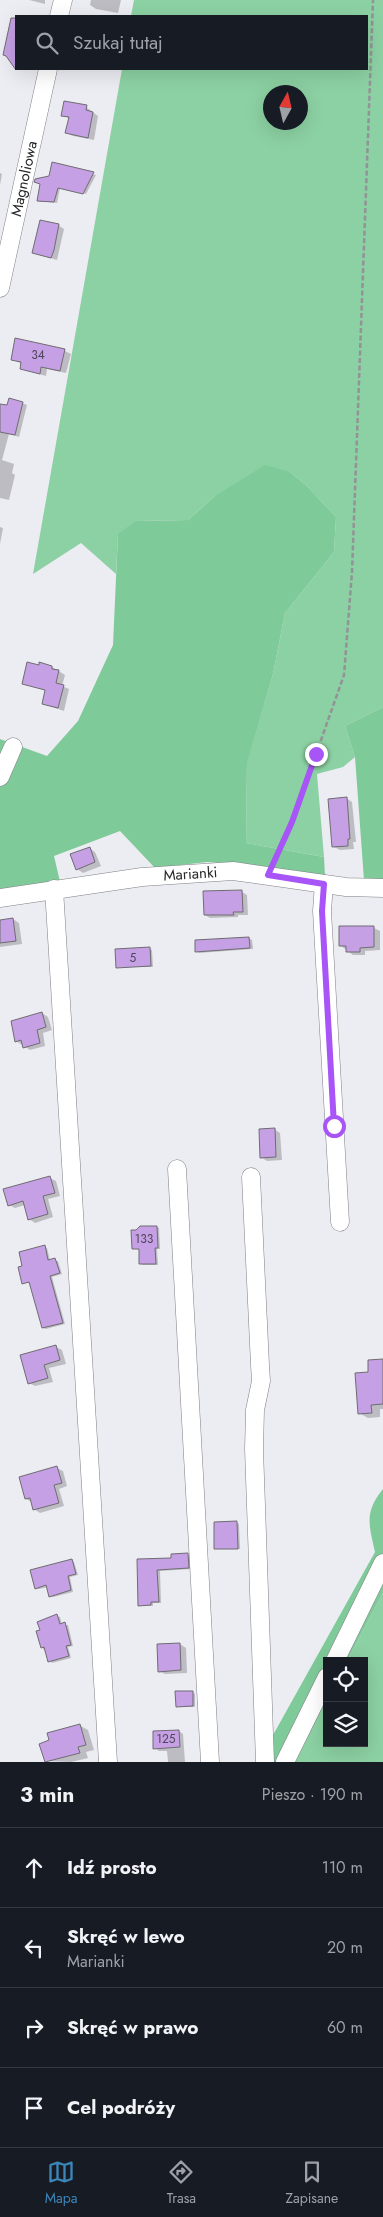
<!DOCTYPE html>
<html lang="pl">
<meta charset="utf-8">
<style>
body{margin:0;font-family:Jost,sans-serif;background:#242831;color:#f1f3f6}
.controls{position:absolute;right:15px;bottom:15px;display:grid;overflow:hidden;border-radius:0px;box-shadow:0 5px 20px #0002}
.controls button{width:45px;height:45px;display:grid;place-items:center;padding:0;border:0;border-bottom:1px solid #363941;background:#171b24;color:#f1f3f6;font:25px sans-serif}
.compass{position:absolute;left:263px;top:85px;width:45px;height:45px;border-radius:50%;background:#171b24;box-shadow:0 5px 20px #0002;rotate:8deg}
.stop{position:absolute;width:15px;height:15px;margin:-11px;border:4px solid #a855f7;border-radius:50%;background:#fff}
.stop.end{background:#a855f7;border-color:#fff;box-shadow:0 1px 5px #0008}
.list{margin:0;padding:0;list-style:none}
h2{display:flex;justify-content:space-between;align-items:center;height:65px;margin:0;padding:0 20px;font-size:21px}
h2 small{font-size:16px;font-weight:400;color:#9ea1a6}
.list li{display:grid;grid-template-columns:32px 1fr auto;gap:15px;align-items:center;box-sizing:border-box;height:80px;padding:0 20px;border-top:1px solid #363941}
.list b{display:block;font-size:19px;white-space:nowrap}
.list p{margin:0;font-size:16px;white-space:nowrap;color:#9ea1a6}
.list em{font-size:16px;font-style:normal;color:#9ea1a6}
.icon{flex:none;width:28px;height:28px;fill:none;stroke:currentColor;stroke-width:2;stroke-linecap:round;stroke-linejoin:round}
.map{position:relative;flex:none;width:383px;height:1762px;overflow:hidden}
.search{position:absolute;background:#171b24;box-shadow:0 5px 20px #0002;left:15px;right:15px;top:15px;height:55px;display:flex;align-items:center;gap:12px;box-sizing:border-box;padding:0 18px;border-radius:0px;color:#9ea1a6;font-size:19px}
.sheet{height:385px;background:#171b24}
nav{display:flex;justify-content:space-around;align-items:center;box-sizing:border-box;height:70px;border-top:1px solid #363941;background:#171b24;font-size:14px;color:#9ea1a6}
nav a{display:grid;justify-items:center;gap:2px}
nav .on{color:#3c87ba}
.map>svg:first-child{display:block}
</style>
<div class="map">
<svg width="383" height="1762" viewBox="0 0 383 1762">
<rect width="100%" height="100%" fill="#ececf3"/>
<path fill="#8cd1a3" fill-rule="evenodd" d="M134,0H383V707L345,726L355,757L343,767L317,774L324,857L246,843L247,763L273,674L285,613L334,552L336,517L307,486L290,472L215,496L188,520L135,521L118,535L116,574L81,543L33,574L122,69H367V16H131ZM270,92H300V122H270Z
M383,1593V1762H293L327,1699V1743H364V1661H347Z"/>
<path fill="#7fca99" d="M265,465L290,472L307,486L336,517L334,552L285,613L273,674L247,764L246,843L324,857L325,876L242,864L207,862L155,868L120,831L54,856L61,886L0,895V739L47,756L78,721L113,645L118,534L135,521L188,520L215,496Z
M383,707V882L364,880L355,757L345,726Z
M383,1489V1593L347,1661H327V1699L294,1762H258L375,1552C369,1525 364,1512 383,1489Z"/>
<path fill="#0003" d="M29,0H45V4Z
M91,0H121L118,13L96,9L90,5Z
M86,107L98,116L94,140L73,136L67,133L70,119L62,115Z
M53,164L96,175L86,194L60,188L57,203L38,201L42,184L50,177Z
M0,173L2,174L0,185Z
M58,225L64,229L57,260L33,253Z
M16,340L65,351L71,354L66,373L47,369L46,376L21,369L22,364L12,359Z
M22,403L27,405L19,437L9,434L2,460L14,464L12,473L15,475L9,500L0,498V405L8,407Z
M0,527L3,528L0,544Z
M40,664L52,667L65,675L62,686L69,689L64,711L43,704L46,691L23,683Z
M346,798L352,802L356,842H353L354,849L340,850L334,847Z
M89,848L95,852L101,866L83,873L77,869Z
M242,892L247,895L248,915H238V917L210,918L205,915Z
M13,919L19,923L22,944L0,947V921Z
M374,928L380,931V950L365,951V955H353L340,945Z
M249,938L252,940L253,949L199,953L197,951Z
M150,949L152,950L153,967H117Z
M42,1013L48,1017L52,1030L43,1033L45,1046L30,1050L16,1041L11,1022Z
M274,1129L280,1133L282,1160L267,1161L261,1157Z
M50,1178L56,1181L60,1196L48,1199L53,1217L35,1223L29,1219L25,1205L15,1208L9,1205Z
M157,1227L159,1228L160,1249H157L158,1265H143L141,1264L140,1250L133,1248Z
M44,1247L47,1248L50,1260L58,1261L62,1274L52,1277L65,1324L46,1329L43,1328L31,1283H23V1267Z
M56,1347L62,1350L66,1364L49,1368L53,1382L35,1386L29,1383Z
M383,1360V1409H380V1417L368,1418L359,1413L370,1373Z
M57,1468L63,1471L67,1486L59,1489L64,1506L40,1513L34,1509L32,1502L26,1499Z
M236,1522L239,1524L240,1549L216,1548Z
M187,1554L190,1556L191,1569L160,1571L161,1603H153V1606L139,1605L138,1560L172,1559Z
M72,1560L74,1562L78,1575L70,1577L73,1592L53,1597L50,1596L48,1587L39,1589L36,1588Z
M57,1616L60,1617L62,1625H68L73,1646L68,1647L71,1658L52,1663L42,1647L41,1631Z
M180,1644L186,1648L187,1673L165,1674L159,1671Z
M192,1692L195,1694V1707L177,1706Z
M79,1725L88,1730L94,1750L86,1752L88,1758L71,1762L46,1761Z
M179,1731L183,1734L185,1762H168L167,1751H159L155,1748Z"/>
<path fill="#c5a0e4" stroke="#6f6c71" d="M11,18H16V70L6,56L3,55Z
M64,101L87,105L86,110L93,112L88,138L65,133L69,117L61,116Z
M52,162L94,172L83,194L58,188L54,202L37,201L40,184L34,182L35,179L49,176Z
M40,220L59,224L54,250L51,258L32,253Z
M15,338L65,349L60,371L41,367L40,374L20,369L21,362L11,360Z
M9,398L23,402L15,435L0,432V404L7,405Z
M27,662L39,665V662L52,666V669L59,670L56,683L64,685L58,708L42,704L45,690L22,684Z
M347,797L350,839H348V846L332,847L328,799Z
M90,847L95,862L76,870L70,854Z
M242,890L243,912H233L234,915H204L203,891Z
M13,918L16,941L0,943V920Z
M339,926H374V947L360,948V952H346V946H339Z
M249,937L250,948L195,952V940Z
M150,947L151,966L116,968L115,949Z
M42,1012L46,1027L37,1030L40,1043L23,1048L21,1040L15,1042L11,1021Z
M275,1128L276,1157L260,1158L259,1129Z
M50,1176L55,1193L43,1196L48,1214L28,1220L23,1201L8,1206L3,1189Z
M140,1226H157L158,1248H155L156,1264H139V1249H132L131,1230H136Z
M45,1245L48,1260L55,1258L60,1273L50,1276L63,1323L42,1328L29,1282L22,1284L18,1267L22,1266L19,1252Z
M56,1345L60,1360L44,1365L48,1378L28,1384L20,1355Z
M383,1359V1404L371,1405L372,1413L358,1414L355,1373L368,1372V1360Z
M57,1466L62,1483L54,1485L59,1503L33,1510L30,1498L25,1499L19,1477Z
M237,1521L238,1549H214V1522Z
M188,1553L189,1568L157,1570L159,1602H151V1605L138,1606L137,1559L171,1558V1554Z
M72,1559L76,1574L68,1576L71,1590L49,1597L46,1585L35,1589L30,1570Z
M57,1614L60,1624L65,1622L71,1645L66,1646L69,1656L48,1662L44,1647L41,1648L36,1631L40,1630L37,1622Z
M180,1643L181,1670L158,1672L157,1644Z
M175,1691H193V1706L176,1707Z
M80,1724L86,1745L78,1747L80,1753L45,1762L39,1744L49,1740L47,1733Z
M179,1730L180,1747L153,1749V1731Z"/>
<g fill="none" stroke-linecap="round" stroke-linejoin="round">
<defs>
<g id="minor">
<path d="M59,16L63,0"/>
<path id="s1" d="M0,288L48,69"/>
<path d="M0,777L13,747"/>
<path d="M324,884L322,911L340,1222"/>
<path d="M54,889L108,1762"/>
<path id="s2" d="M0,898L142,877L233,871L346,887L383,888"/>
<path d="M177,1169L210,1762"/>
<path d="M251,1177L260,1365L261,1381L255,1410L254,1449L265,1762"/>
<path d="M335,1661L383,1563"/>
<path d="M285,1762L327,1677"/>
</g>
</defs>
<use href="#minor" stroke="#7f7f85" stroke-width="19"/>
<path stroke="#929297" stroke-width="2.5" stroke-dasharray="5 2.5" stroke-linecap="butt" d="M275,860L292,822L344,675L352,572L373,0"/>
<use href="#minor" stroke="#fff" stroke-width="18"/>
</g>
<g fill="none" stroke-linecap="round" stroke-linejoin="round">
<path stroke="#a855f7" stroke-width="6" d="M316,754L292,822L268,875L324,884L322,911L334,1126"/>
</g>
<g text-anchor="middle" stroke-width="4.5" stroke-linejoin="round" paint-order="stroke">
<g font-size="12" fill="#4f4659">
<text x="38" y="359">34</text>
<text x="133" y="962">5</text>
<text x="144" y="1243">133</text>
<text x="166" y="1743">125</text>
</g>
<g font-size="15" fill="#28282b" stroke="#fff">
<text dy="5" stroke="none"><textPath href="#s1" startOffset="112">Magnoliowa</textPath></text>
<text dy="5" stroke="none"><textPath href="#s2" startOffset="192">Marianki</textPath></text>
</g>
</g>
</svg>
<div class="controls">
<button><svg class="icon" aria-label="locate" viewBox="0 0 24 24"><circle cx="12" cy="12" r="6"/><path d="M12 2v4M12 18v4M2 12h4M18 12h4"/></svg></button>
<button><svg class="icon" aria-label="layers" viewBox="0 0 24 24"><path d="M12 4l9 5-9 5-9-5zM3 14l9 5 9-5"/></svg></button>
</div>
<svg class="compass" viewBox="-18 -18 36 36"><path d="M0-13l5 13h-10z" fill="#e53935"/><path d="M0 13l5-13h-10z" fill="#9ea1a6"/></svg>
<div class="stop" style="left:334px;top:1126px"></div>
<div class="stop end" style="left:316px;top:754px"></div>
<div class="search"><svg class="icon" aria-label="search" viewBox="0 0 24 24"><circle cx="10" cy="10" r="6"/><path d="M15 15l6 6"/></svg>Szukaj tutaj</div>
</div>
<section class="sheet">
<h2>3 min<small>Pieszo · 190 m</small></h2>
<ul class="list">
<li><svg class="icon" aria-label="ahead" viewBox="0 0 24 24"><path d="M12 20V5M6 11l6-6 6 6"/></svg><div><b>Idź prosto</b></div><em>110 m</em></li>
<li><svg class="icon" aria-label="left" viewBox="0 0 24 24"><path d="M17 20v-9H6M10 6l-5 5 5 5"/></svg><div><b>Skręć w lewo</b><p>Marianki</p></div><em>20 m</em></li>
<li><svg class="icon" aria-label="right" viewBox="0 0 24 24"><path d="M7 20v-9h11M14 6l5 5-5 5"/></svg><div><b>Skręć w prawo</b></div><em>60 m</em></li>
<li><svg class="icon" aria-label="arrive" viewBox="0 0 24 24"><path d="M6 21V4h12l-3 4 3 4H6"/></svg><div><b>Cel podróży</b></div></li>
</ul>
</section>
<nav>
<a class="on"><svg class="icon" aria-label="map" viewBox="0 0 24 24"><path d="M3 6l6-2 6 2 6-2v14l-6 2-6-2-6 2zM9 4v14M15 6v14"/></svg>Mapa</a>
<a><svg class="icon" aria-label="directions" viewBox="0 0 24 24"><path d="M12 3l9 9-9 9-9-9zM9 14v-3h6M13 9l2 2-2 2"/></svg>Trasa</a>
<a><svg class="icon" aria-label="saved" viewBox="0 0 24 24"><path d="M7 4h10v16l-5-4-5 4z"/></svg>Zapisane</a>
</nav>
